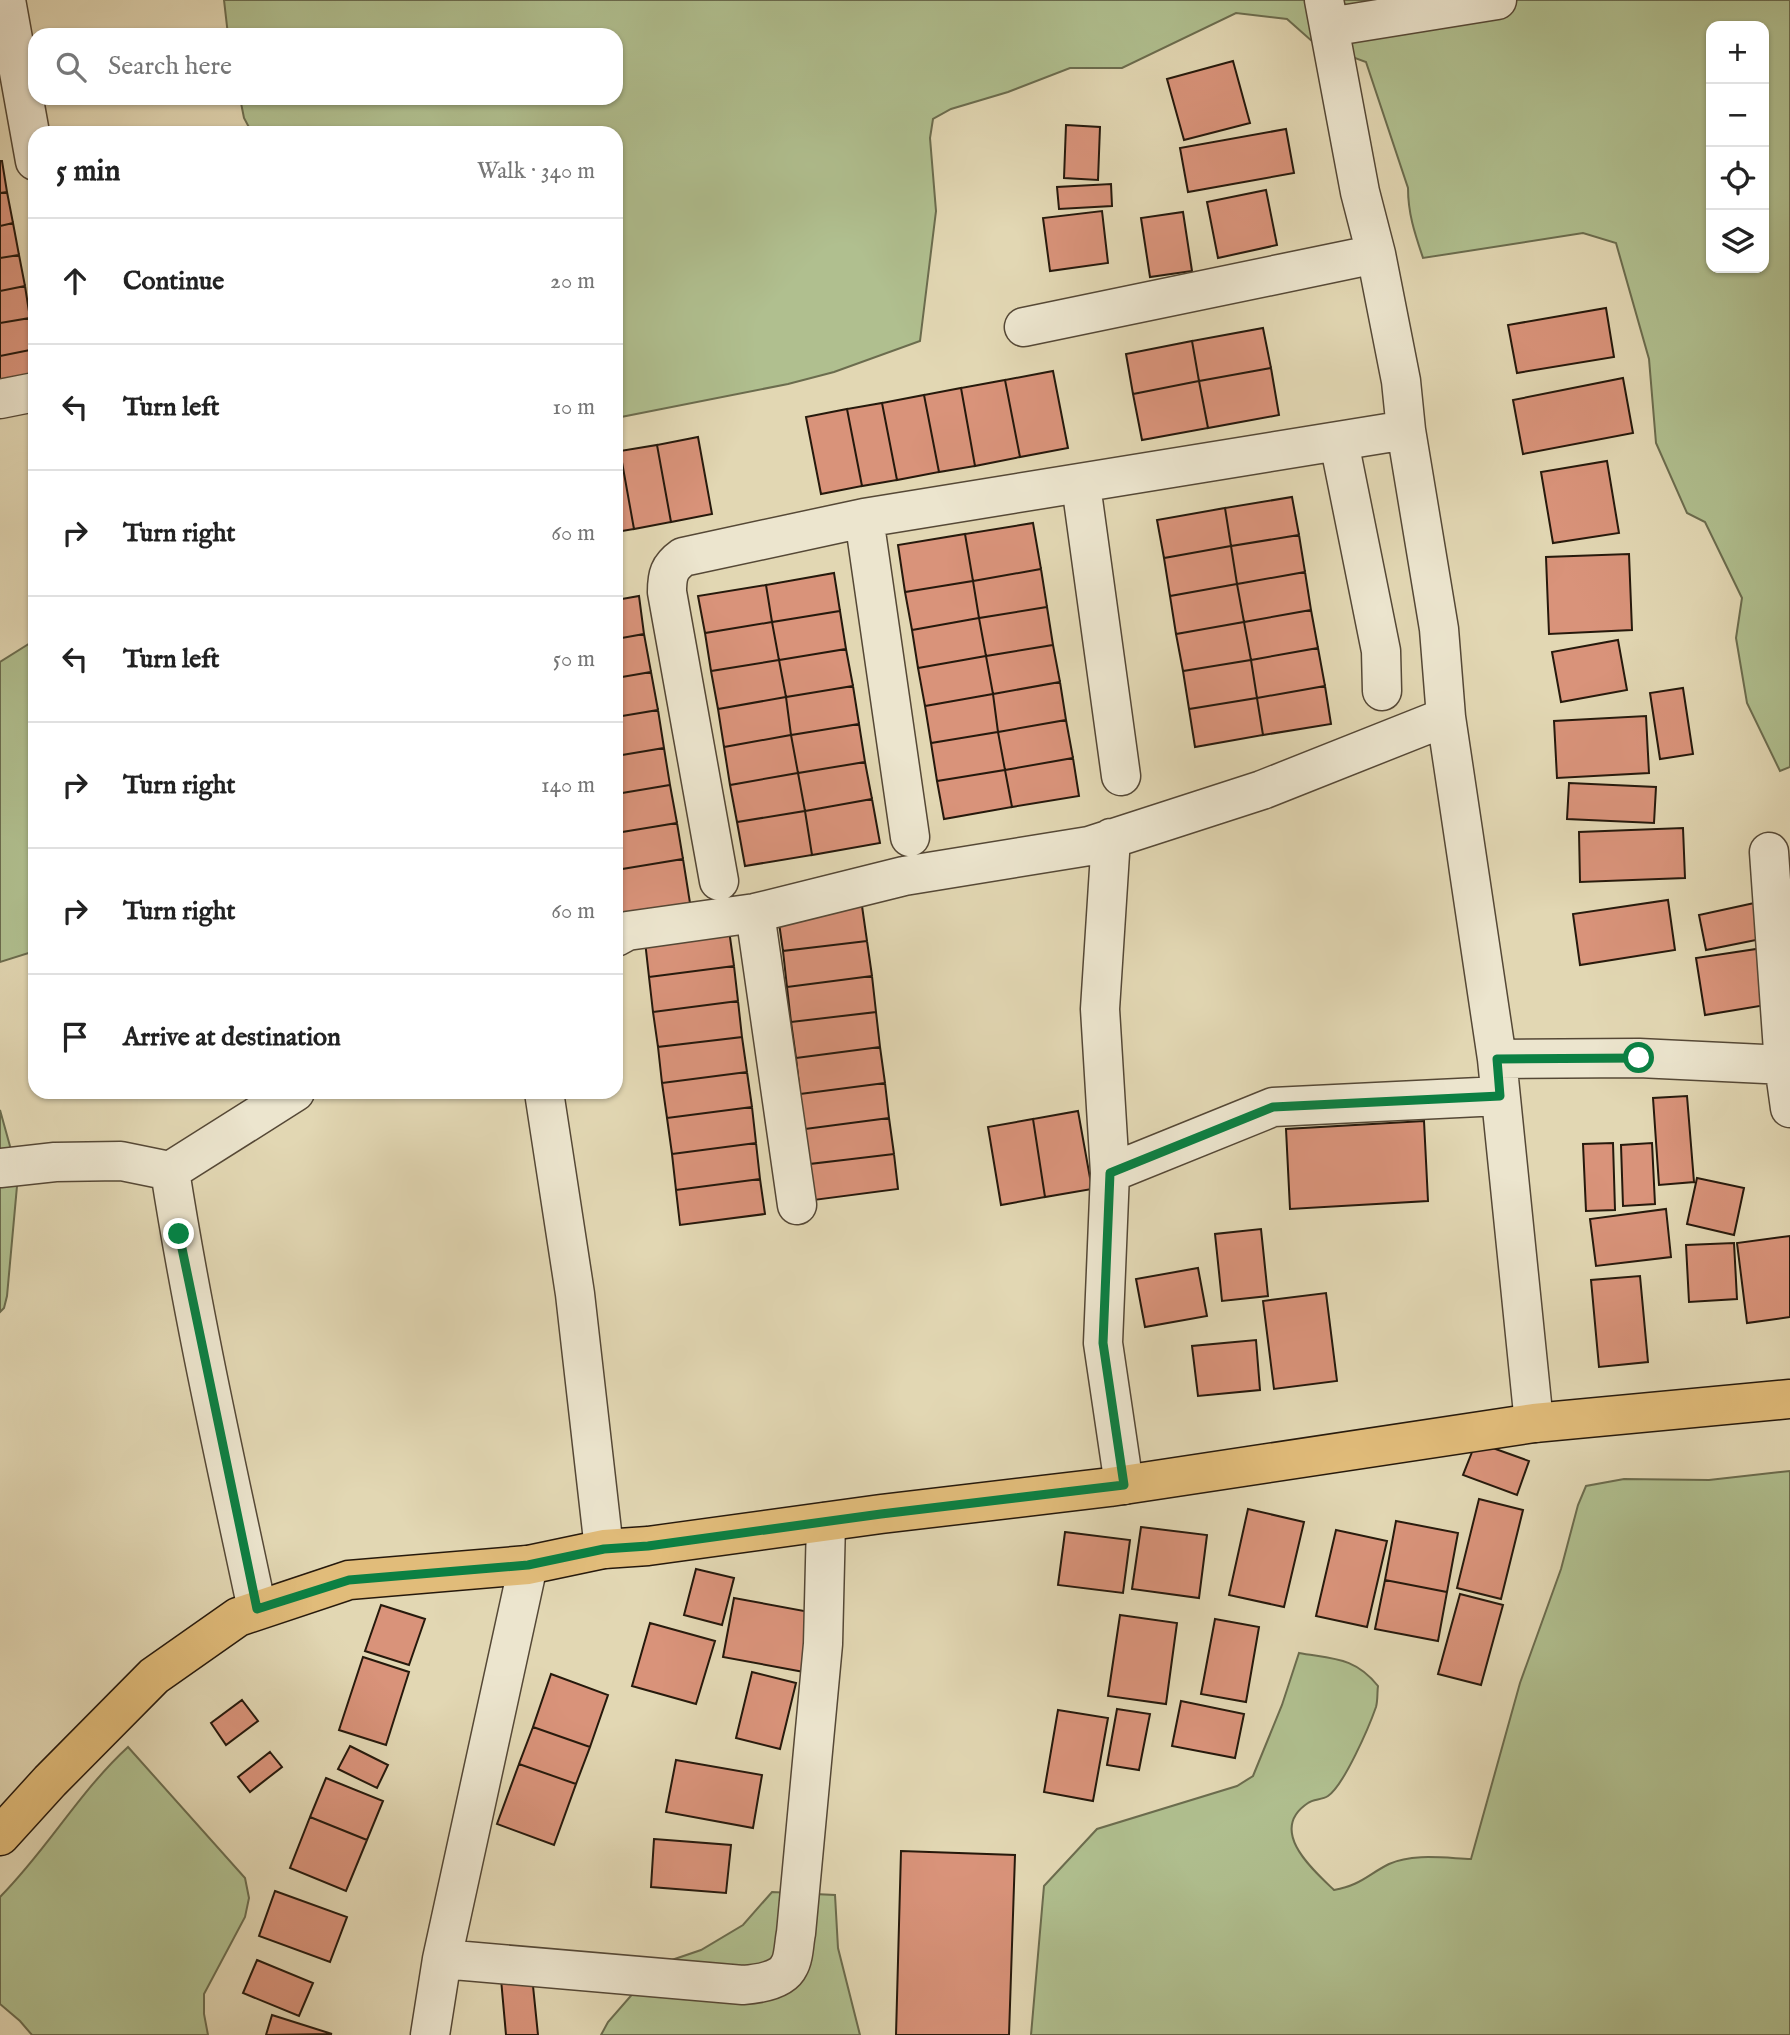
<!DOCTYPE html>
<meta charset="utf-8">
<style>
body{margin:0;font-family:"IM FELL English",serif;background:#f2f2f2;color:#222}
.controls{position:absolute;right:21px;top:21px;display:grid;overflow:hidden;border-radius:14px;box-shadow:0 2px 5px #0004}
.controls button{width:63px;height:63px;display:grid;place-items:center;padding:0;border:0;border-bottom:2px solid #e0e0e0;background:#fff;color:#222;font:35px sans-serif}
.stop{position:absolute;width:21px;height:21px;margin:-16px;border:5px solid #0b8043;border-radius:50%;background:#fff}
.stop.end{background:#0b8043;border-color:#fff;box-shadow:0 2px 7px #0008}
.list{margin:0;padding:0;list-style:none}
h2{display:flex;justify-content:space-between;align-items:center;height:91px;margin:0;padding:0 28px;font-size:30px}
h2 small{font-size:23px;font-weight:400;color:#767676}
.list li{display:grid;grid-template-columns:46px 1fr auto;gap:21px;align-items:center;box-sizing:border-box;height:126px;padding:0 28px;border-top:2px solid #e0e0e0}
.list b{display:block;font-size:26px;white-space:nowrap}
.list em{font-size:23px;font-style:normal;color:#767676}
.icon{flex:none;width:38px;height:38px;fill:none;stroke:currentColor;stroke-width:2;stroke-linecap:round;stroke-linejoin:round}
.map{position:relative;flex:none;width:1790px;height:2035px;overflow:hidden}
.search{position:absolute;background:#fff;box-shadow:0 2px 5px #0004;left:28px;top:28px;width:595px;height:77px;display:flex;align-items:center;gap:18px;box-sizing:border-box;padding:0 24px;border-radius:21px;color:#767676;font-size:26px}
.panel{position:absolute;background:#fff;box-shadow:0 2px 5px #0004;left:28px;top:126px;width:595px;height:973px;border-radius:21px}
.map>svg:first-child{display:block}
</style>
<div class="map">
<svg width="1790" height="2035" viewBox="0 0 1790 2035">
<rect width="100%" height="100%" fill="#e2d7b3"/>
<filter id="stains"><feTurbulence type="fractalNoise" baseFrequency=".00286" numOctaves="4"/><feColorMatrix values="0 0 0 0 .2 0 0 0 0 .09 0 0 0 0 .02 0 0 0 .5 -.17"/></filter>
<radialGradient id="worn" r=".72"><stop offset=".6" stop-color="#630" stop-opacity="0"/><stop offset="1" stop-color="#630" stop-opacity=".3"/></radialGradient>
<path fill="#b0bf8f" stroke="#6b6c4e" stroke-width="2" fill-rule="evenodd" d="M224,0H1790V767L1780,771L1747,703L1736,638L1742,598L1705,522L1687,513L1656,443L1649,359L1616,243L1583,233L1423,258C1415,234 1408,214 1408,188L1366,62L1314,43L1287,19L1236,13L1122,68H1070L1008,92L951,109L933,119L930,138L936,211L920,341L834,372L788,384L616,418V133H252L244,118L240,98H616V35H228ZM1711,26H1764V268H1711Z
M35,640V951L0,962V662Z
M0,1110L18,1175L7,1296L4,1308L0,1312Z
M1790,1471V2035H1031L1044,1886L1097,1829L1237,1786L1253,1776L1282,1705L1299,1653C1333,1659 1355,1657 1378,1686C1377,1692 1378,1700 1376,1707C1369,1727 1344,1785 1328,1796C1322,1800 1313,1799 1308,1803C1267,1830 1313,1870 1334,1890C1361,1885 1367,1875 1389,1864C1413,1853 1445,1858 1471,1859L1520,1683L1561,1569L1578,1505L1586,1486L1624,1479L1709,1480Z
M128,1747L245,1878L249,1898L245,1917L204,1994V2014L208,2035H32L20,2021L0,2004V1897C47,1850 79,1792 128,1747Z
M772,1892L835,1895L838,1948L860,2035H601L608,2022L649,1975L663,1963L701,1950L743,1925Z"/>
<path fill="#d9937a" stroke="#26190c" stroke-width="2" d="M1233,61L1250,123L1184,140L1167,79Z
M1066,125L1100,127L1098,180L1064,178Z
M1286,129L1294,173L1188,192L1180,148Z
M0,161H2L7,192L0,193Z
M1111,184L1112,206L1059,209L1057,187Z
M1266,190L1277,245L1218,258L1207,202Z
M7,192L13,223L0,226V193Z
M1102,211L1108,263L1050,271L1043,218Z
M1183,212L1192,271L1150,277L1141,218Z
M13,223L19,255L0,258V226Z
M19,255L25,286L0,291V258Z
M25,286L30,318L0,323V291Z
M1606,308L1614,357L1517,373L1508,325Z
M30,318L35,349L0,356V323Z
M1263,328L1271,368L1199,381L1192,341Z
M1192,341L1199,381L1133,394L1126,354Z
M35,349V382L0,388V356Z
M1271,368L1279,415L1208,428L1199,381Z
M1053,371L1068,448L1020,457L1005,380Z
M1623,378L1633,433L1523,454L1513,400Z
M1005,380L1020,457L975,466L961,388Z
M1199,381L1208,428L1142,440L1133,394Z
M961,388L975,466L939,472L924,395Z
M924,395L939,472L897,480L882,403Z
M882,403L897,480L862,486L847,409Z
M847,409L862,486L821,494L806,417Z
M698,437L712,514L671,522L657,445Z
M657,445L671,522L634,529L620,451Z
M620,451L634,529L616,532V452Z
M1607,461L1619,533L1553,543L1541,472Z
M1292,497L1299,535L1231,546L1225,508Z
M1225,508L1231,546L1164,558L1157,520Z
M1033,523L1041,569L973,581L965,534Z
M965,534L973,581L905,592L898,545Z
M1299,535L1305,572L1237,584L1231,546Z
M1231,546L1237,584L1170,596L1164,558Z
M1629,554L1632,630L1549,634L1546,557Z
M1041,569L1047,607L979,618L973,581Z
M1305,572L1311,610L1244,622L1237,584Z
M834,573L840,611L772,622L766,585Z
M973,581L979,618L912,630L905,592Z
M1237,584L1244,622L1176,634L1170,596Z
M766,585L772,622L705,633L698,596Z
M639,596L644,634L616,639V600Z
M1047,607L1053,645L986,656L979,618Z
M1311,610L1318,648L1251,660L1244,622Z
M840,611L846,649L779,660L772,622Z
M979,618L986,656L918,668L912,630Z
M772,622L779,660L711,671L705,633Z
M1244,622L1251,660L1183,671L1176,634Z
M644,634L651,672L616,678V639Z
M1618,640L1627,690L1561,702L1552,652Z
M1053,645L1060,682L993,694L986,656Z
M1318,648L1325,686L1257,698L1251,660Z
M846,649L853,686L786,697L779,660Z
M986,656L993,694L925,706L918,668Z
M779,660L786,697L718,709L711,671Z
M1251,660L1257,698L1189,709L1183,671Z
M651,672L658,710L616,717V678Z
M1060,682L1066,720L998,732L993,694Z
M853,686L859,724L791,735L786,697Z
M1325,686L1331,724L1263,735L1257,698Z
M1683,688L1693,754L1660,759L1650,693Z
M993,694L998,732L931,743L925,706Z
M786,697L791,735L724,747L718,709Z
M1257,698L1263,735L1195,747L1189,709Z
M658,710L664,748L616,756V717Z
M1646,716L1649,773L1557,778L1554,721Z
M1066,720L1073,758L1005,770L998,732Z
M859,724L865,762L798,773L791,735Z
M998,732L1005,770L937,781L931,743Z
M791,735L798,773L730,785L724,747Z
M664,748L670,785L616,794V756Z
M1073,758L1079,796L1012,807L1005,770Z
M865,762L872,799L805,811L798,773Z
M1005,770L1012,807L944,819L937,781Z
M798,773L805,811L737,822L730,785Z
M1569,783L1656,787L1654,823L1567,819Z
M670,785L677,823L616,833V794Z
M872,799L880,843L812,855L805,811Z
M805,811L812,855L745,866L737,822Z
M677,823L683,859L616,870V833Z
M1683,828L1685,878L1580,882L1579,832Z
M683,859L690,903L622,914L616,870Z
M1668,900L1675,950L1580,965L1573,914Z
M1759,902L1766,938L1706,950L1699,915Z
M862,906L867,941L783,951L778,916Z
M729,930L734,966L649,977L645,941Z
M867,941L872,976L787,987L783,951Z
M1763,948L1772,1004L1705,1015L1696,958Z
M734,966L738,1001L653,1012L649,977Z
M872,976L876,1012L791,1022L787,987Z
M738,1001L742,1037L658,1047L653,1012Z
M876,1012L880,1047L796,1058L791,1022Z
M742,1037L747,1072L662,1083L658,1047Z
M880,1047L885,1083L800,1094L796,1058Z
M747,1072L752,1107L667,1118L662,1083Z
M885,1083L889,1118L805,1129L800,1094Z
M1687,1096L1694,1182L1659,1185L1653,1098Z
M752,1107L756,1143L672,1154L667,1118Z
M1078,1111L1092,1189L1045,1197L1033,1119Z
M889,1118L894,1154L810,1164L805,1129Z
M1033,1119L1045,1197L1001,1205L988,1127Z
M1424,1121L1428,1201L1290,1209L1286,1129Z
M756,1143L760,1179L676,1190L672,1154Z
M1613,1143L1615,1210L1586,1211L1583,1144Z
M1652,1143L1655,1204L1623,1206L1621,1145Z
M894,1154L898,1189L814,1200L810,1164Z
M1697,1178L1744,1188L1734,1235L1687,1224Z
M760,1179L765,1214L680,1225L676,1190Z
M1666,1209L1671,1257L1596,1266L1590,1219Z
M1261,1229L1268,1296L1222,1301L1215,1234Z
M1790,1236V1317L1747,1323L1737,1243Z
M1734,1243L1737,1299L1689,1302L1686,1245Z
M1198,1268L1207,1316L1145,1327L1136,1279Z
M1640,1276L1648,1362L1599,1367L1591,1280Z
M1326,1293L1337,1381L1274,1389L1263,1301Z
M1256,1340L1260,1390L1198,1396L1192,1346Z
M1476,1442L1529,1461L1517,1495L1463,1475Z
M1479,1499L1523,1510L1501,1599L1457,1588Z
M1248,1509L1304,1522L1284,1607L1229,1595Z
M1396,1521L1458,1533L1447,1592L1385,1580Z
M1141,1527L1207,1535L1199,1598L1132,1589Z
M1336,1530L1387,1541L1367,1627L1316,1616Z
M1065,1532L1130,1540L1123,1593L1058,1585Z
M696,1569L734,1578L722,1625L684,1615Z
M1385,1580L1447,1592L1438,1641L1375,1629Z
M1460,1594L1503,1605L1481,1685L1438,1674Z
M734,1598L815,1613L804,1672L723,1657Z
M381,1605L425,1619L409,1665L365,1651Z
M1120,1615L1177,1623L1166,1704L1108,1696Z
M1215,1619L1259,1627L1246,1702L1201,1694Z
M650,1623L715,1641L696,1704L632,1686Z
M363,1657L409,1672L386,1745L339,1730Z
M752,1672L796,1683L780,1749L736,1738Z
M551,1674L608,1695L590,1747L533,1727Z
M242,1700L258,1721L226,1745L211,1723Z
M1181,1701L1244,1714L1235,1758L1172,1746Z
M1117,1709L1150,1714L1139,1770L1107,1765Z
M1058,1710L1108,1718L1093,1801L1044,1792Z
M533,1727L590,1747L576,1784L519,1764Z
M350,1746L388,1765L377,1788L338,1769Z
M270,1752L282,1767L250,1792L238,1777Z
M676,1760L762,1775L753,1828L666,1812Z
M519,1764L576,1784L554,1845L497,1824Z
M326,1778L383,1801L367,1840L310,1817Z
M310,1817L367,1840L346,1891L290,1868Z
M654,1839L731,1845L726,1893L651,1887Z
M901,1851L1015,1855L1009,2035H896Z
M275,1891L347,1917L330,1962L259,1936Z
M257,1960L313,1983L299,2016L243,1993Z
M532,1976L538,2035H506L501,1979Z
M272,2015L332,2034L266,2035Z"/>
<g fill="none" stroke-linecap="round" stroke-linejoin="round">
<defs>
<path id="minor" d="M6,0L35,161
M1324,0L1360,192L1376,254L1401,381L1406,430L1439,629L1446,717L1497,1059L1534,1423
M1329,27L1497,0
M1024,327L1376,254
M0,399L35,392
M1339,442L1381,651L1382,691
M1081,485L1121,776
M864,518L910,837
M1111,838L1100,1009L1110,1173L1103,1343L1124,1485
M1769,852L1784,1065L1790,1108
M719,881L667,592C667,575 669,567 683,557L864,518L1406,430
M755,913L797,1205
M616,937L627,931L755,913L904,876L1089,846L1262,790L1446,717
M1497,1059L1639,1058L1784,1065
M544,1092L575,1294L604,1549
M0,1168L55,1162L121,1161L170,1171
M1110,1173L1273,1107L1500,1096
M257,1609C226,1464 193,1318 170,1171L295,1092
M442,1959L743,1985C757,1984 782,1981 789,1966C794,1958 794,1942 796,1933L823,1644L826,1522
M430,2035L442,1959L528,1565"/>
<path id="major" d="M0,1836L50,1781L154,1676L238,1617L349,1580L528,1565L604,1549L648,1546L881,1514L1110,1487L1534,1423L1790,1399"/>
</defs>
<use href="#minor" stroke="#554836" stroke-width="41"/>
<use href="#major" stroke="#26190c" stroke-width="41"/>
<use href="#minor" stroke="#ece5ce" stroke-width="38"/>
<use href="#major" stroke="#e1bc7a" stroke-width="38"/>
</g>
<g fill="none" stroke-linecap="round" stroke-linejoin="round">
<path stroke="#0b8043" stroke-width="9" d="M179,1234L257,1609L349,1580L528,1565L604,1549L648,1546L881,1514L1124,1485L1103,1343L1110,1173L1273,1107L1500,1096L1497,1059L1639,1058"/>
</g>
<rect width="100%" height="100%" filter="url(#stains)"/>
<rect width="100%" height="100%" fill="url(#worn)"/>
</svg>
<div class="controls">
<button>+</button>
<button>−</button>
<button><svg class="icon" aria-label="locate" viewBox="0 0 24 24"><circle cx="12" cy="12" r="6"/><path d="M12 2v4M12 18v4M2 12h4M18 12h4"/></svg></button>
<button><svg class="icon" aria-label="layers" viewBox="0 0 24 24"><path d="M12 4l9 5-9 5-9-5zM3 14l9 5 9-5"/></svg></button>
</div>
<div class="stop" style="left:1639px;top:1058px"></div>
<div class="stop end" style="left:179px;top:1234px"></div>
<div class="search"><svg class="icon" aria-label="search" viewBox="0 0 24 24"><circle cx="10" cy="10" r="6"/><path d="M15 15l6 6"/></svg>Search here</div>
<section class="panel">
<h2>5 min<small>Walk · 340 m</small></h2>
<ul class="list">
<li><svg class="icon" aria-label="ahead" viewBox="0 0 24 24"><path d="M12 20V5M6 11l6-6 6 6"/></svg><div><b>Continue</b></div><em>20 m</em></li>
<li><svg class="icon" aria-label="left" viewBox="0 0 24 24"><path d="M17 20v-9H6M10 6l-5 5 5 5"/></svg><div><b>Turn left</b></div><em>10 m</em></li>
<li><svg class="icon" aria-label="right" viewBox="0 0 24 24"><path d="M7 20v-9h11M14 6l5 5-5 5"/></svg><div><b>Turn right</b></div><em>60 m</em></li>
<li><svg class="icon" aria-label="left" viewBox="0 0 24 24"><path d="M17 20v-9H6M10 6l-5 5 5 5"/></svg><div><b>Turn left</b></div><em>50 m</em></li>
<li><svg class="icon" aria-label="right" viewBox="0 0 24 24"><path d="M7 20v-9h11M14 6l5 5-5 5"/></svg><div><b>Turn right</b></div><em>140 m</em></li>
<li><svg class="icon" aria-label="right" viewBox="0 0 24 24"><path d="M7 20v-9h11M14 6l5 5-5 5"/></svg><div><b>Turn right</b></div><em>60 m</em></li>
<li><svg class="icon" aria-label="arrive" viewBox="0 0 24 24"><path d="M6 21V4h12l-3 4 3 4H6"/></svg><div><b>Arrive at destination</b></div></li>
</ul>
</section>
</div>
